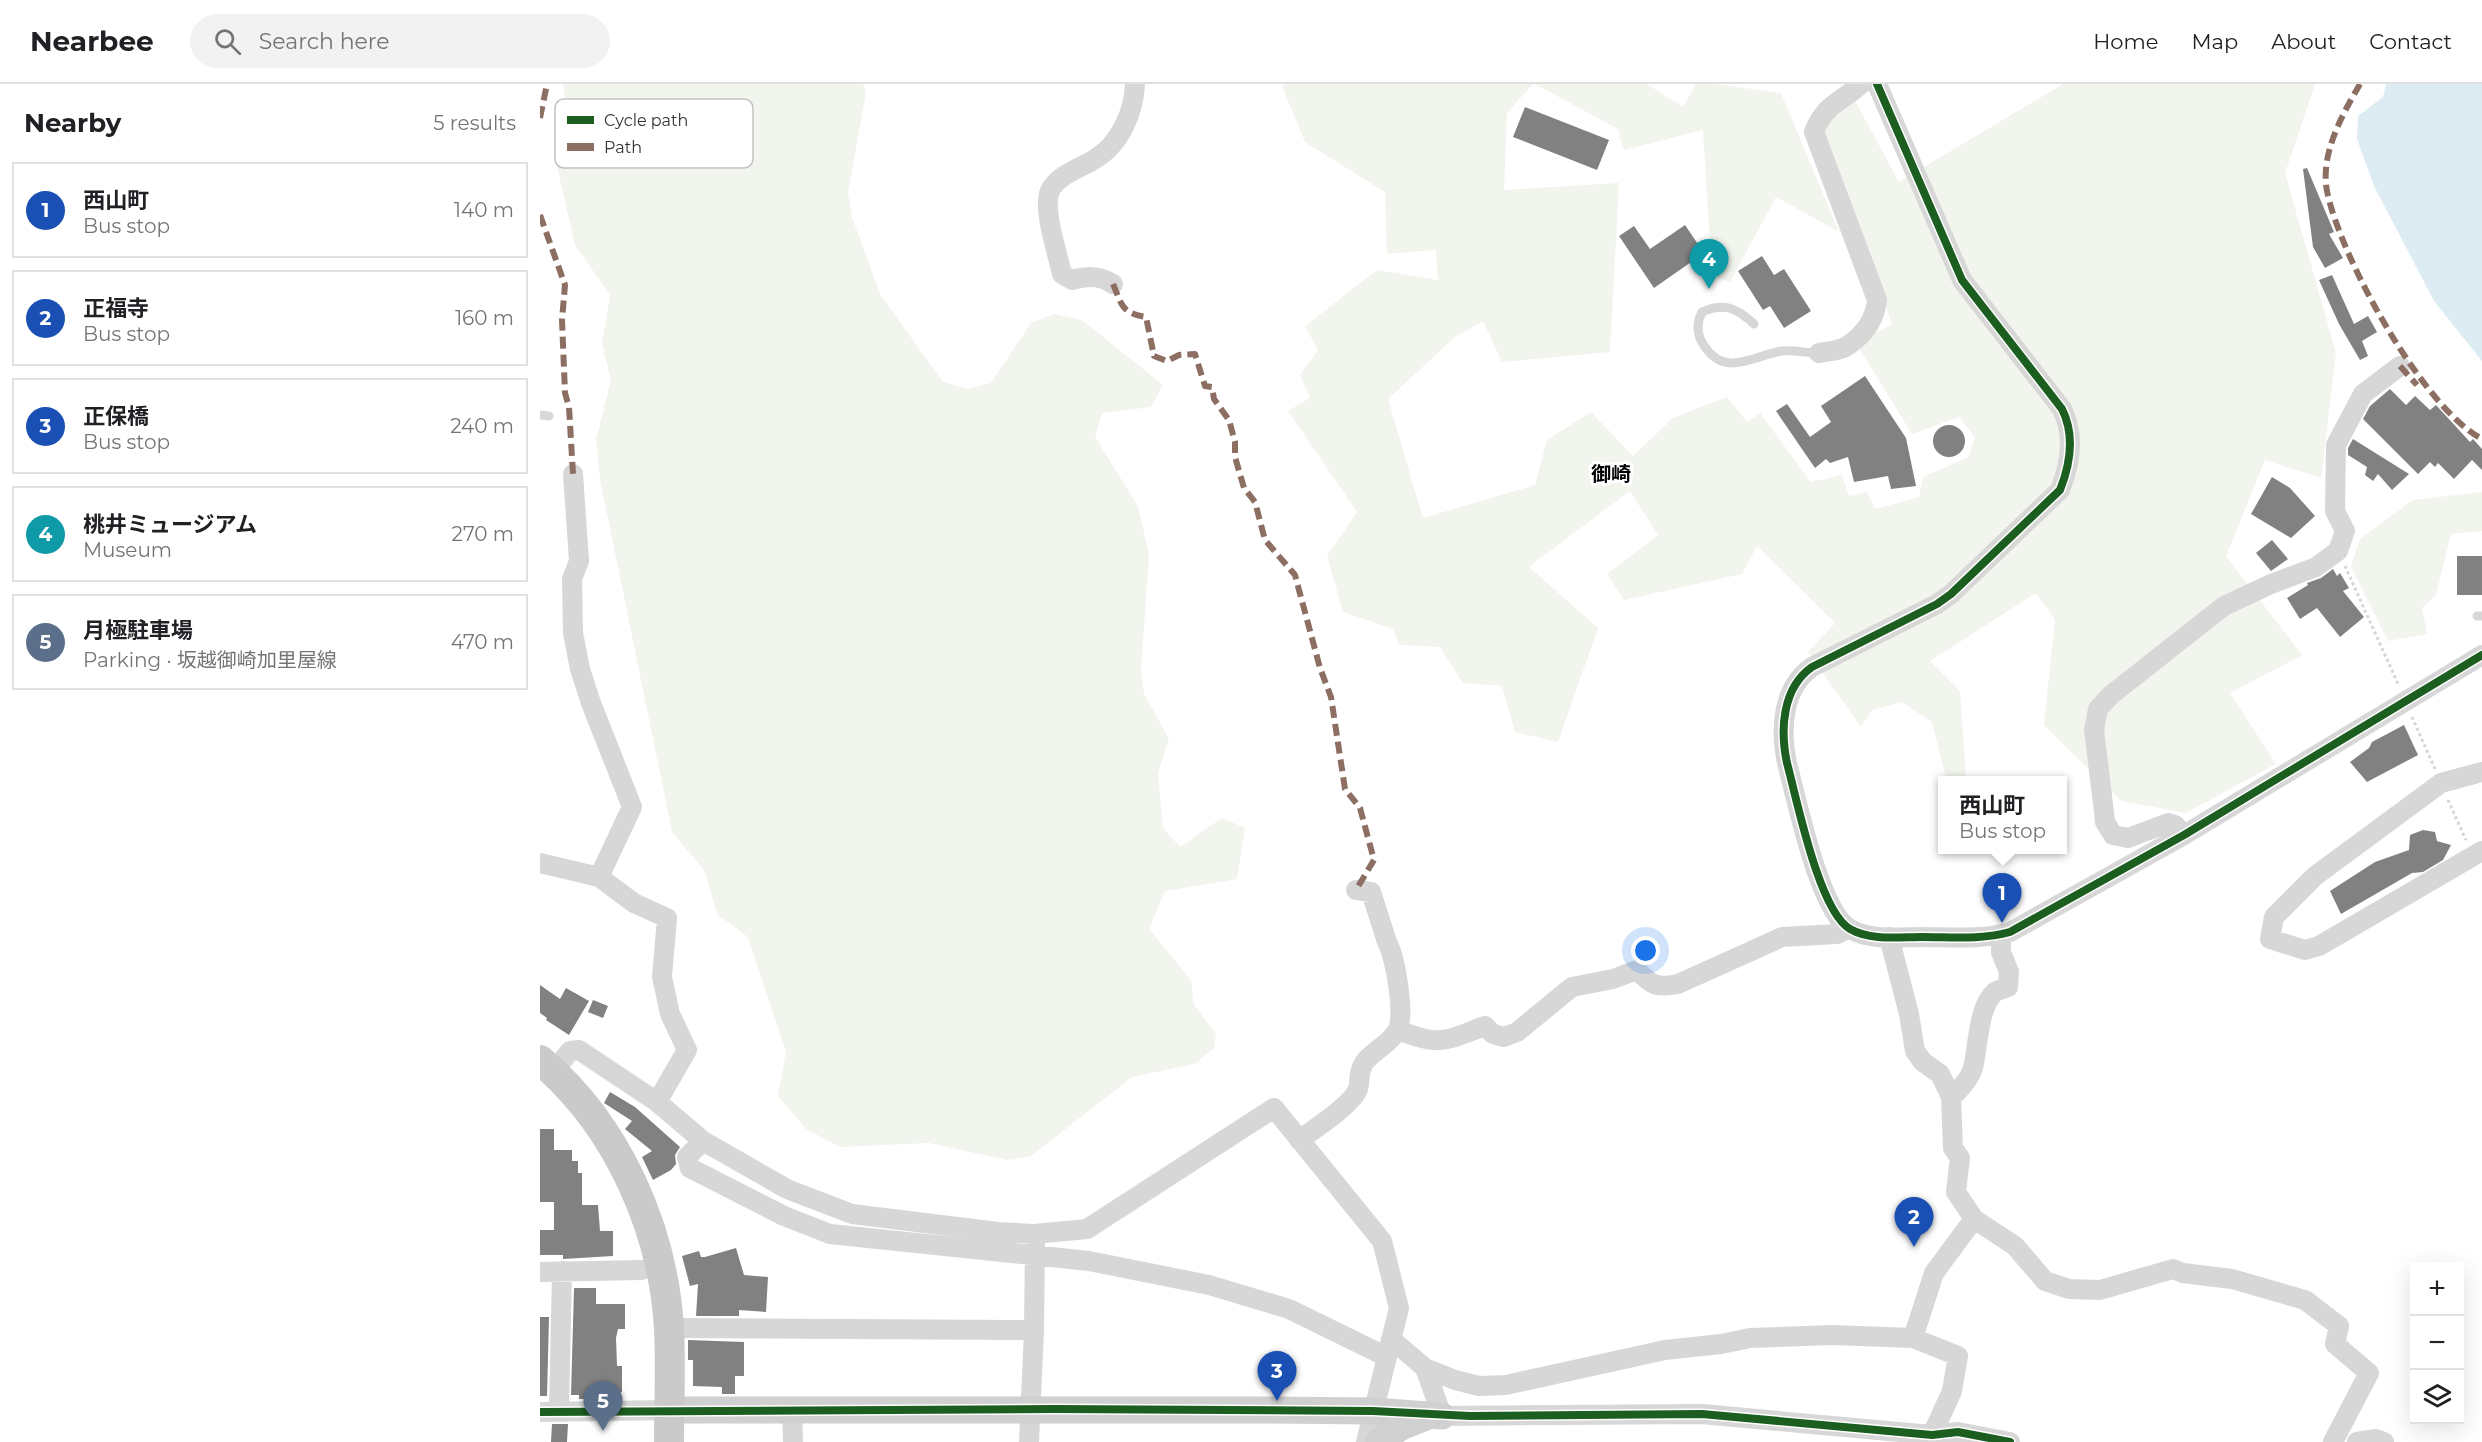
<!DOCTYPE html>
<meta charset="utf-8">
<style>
body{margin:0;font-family:Montserrat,"Noto Sans JP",sans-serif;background:#f2f2f2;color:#202124}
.controls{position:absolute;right:18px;bottom:18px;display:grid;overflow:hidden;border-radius:0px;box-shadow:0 6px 24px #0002}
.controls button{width:54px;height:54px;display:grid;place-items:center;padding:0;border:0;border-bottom:2px solid #e0e0e0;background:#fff;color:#202124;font:30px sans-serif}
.you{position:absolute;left:1106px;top:867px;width:21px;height:21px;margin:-15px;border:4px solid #fff;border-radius:50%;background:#1a73e8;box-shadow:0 0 0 9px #1a73e833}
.badge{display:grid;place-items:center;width:39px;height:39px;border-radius:50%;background:#0f766e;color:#fff;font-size:20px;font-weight:700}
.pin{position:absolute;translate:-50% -50px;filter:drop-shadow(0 2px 3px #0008)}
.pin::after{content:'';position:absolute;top:32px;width:21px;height:18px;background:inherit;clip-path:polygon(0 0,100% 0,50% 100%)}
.popup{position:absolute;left:1398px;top:692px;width:129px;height:78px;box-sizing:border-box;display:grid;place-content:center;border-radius:0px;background:#fff;filter:drop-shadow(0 2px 4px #0005);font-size:20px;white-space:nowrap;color:#757577}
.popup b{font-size:22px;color:#202124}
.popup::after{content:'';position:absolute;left:50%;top:100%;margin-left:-12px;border:12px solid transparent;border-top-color:#fff}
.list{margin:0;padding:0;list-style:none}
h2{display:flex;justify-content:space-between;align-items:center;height:78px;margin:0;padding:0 24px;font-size:26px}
h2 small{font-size:20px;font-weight:400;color:#757577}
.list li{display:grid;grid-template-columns:39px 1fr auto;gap:18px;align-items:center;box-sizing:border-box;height:96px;margin:0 12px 12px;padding:0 12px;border:2px solid #e0e0e0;border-radius:0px}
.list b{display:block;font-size:22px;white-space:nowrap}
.list p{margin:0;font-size:20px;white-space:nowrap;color:#757577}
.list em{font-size:20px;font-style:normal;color:#757577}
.icon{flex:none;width:33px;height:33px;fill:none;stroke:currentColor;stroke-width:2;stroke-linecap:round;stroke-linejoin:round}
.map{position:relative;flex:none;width:1942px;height:1358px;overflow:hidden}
header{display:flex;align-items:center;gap:36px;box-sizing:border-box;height:84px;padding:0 30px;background:#fff;border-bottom:2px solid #e0e0e0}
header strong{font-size:28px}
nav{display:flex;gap:33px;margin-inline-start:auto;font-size:21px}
.search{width:420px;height:54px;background:#f2f2f2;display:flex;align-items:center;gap:15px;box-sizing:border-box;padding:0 21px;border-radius:33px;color:#757577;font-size:22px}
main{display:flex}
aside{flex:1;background:#fff}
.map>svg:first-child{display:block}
</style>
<header>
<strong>Nearbee</strong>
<div class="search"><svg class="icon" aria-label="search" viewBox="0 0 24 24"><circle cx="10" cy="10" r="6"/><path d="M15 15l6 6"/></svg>Search here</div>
<nav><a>Home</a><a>Map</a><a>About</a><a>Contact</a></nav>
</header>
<main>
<aside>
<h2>Nearby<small>5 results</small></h2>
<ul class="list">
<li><span class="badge" style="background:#1a4fb4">1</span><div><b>西山町</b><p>Bus stop</p></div><em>140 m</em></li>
<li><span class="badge" style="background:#1a4fb4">2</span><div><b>正福寺</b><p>Bus stop</p></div><em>160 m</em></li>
<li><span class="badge" style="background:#1a4fb4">3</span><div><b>正保橋</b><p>Bus stop</p></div><em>240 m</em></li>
<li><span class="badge" style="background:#0f9aa8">4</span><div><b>桃井ミュージアム</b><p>Museum</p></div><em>270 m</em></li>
<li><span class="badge" style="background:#5c6f8a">5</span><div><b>月極駐車場</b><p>Parking · 坂越御崎加里屋線</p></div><em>470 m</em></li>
</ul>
</aside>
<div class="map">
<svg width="1942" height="1358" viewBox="0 0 1942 1358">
<rect width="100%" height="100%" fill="#fff"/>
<path fill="#f1f5ed" d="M23,0H323L326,8L308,109L312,133L340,210L403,298L428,305L451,299L491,239L514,230L542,236L623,301L611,323L562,329L555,353L598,422L609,471L601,586L604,610L629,655L618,689L623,744L640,763L682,734L705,744L697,795L625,807L609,845L651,896L654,921L676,950L674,964L655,980L592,993L491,1072L467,1076L389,1059L300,1063L266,1045L238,1012L246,968L208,853L177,830L165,787L132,748L60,395L56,356L71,296L62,260L70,211L35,161L15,74L28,41Z
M747,0H993L967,29L964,106L1079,99L1070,268L962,278L943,237L915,253L848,315L883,434L995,401L1007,356L1051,328L1093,372L1133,334L1187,313L1207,338L1220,329L1271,398L1302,391L1309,412L1327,408L1335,425L1379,413L1383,393L1429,373L1435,353L1419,333L1372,350L1316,259L1352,240L1280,45L1315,17L1359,98L1523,0H1775L1745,89L1796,269L1781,394L1725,376L1686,472L1762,571L1690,609L1736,680L1646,729L1581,717L1504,641L1515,536L1496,509L1390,577L1420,607L1426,695H1406L1392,638L1362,618L1332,626L1321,643L1268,568L1295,539L1217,462L1202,490L1084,516L1067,490L1118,451L1090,407L989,483L1058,544L1018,658L975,648L962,602L923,599L900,563L859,561L853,545L803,528L787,472L817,428L748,327L770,314L760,291L778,266L765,242L837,186L898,196L896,166L847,170L845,108L765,58L742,2Z
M995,0H1107L1143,23L1156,0H1175L1241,9L1299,148L1236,113L1190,198L1172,192L1163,46L1084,66L1078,45Z
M1942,408V447L1911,450L1896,511L1882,524L1887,550L1848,557L1811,483L1820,455L1873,416Z"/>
<path fill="#ddebf3" d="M1846,0C1879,0 1910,0 1942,0V277L1894,217L1834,102L1817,55L1818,32L1843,13Z"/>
<path fill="#818181" d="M985,23L1069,56L1057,86L973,53Z
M1767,84L1794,148L1789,150L1803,174L1785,184L1773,163L1763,85Z
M1145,141L1164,169L1114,204L1079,152L1094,142L1110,165Z
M1222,172L1234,191L1244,185L1271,227L1244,244L1230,222L1223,226L1198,187Z
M1792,191L1814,240L1828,232L1837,248L1822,257L1828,272L1820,276L1799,240L1779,196Z
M1325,292L1366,354L1376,402L1351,405L1348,392L1314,398L1308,373L1290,379L1286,375L1275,384L1236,327L1247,320L1270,353L1291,338L1281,322Z
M1850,305L1866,321L1875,312L1890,326L1896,321L1930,358L1933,355L1942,365V386L1932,376L1914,395L1898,379L1895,383L1890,378L1878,390L1823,335L1830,322Z
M1393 357a16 16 0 1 1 32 0a16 16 0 1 1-32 0Z
M1813,355L1869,390L1852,406L1838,390L1833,397L1825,391L1827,383L1808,371V364Z
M1732,393L1750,404L1775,432L1751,454L1711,430Z
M1732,456L1748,475L1731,487L1716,469Z
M1917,472H1942V511H1917Z
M1793,485L1797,492L1800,489L1809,504L1803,507L1824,533L1800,553L1777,524L1760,535L1747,514L1768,501L1767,499L1781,494Z
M1864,641L1878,671L1827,698L1810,678L1829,664L1832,658Z
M1883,746L1895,748L1897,757L1911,761L1903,776L1883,788L1872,789L1801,830L1790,807L1835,778L1869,766L1870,751Z
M0,901L20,915L26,904L49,917L29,951L6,936L7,934L0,929Z
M53,916L68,922L63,934L48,928Z
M70,1008L95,1023L140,1063L135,1071L136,1080L131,1086L113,1096L102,1073L112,1067L85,1045L92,1037L64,1019Z
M0,1045H14V1066H32V1077H38V1089H42V1121H58L60,1147H73V1172L23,1175V1171H0V1146H14V1118H0Z
M196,1164L204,1191L228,1193L226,1228L199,1226V1232H156L158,1200L150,1202L142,1172L159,1167L161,1173H165Z
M34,1204H56V1220H85V1245H78L76,1254L77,1282H82V1308L52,1309V1315H39V1311H31Z
M0,1233H9L7,1312H0Z
M148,1256L204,1258V1292H195V1310H182V1303L153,1302V1276H148Z
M12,1340H28L27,1358H11Z"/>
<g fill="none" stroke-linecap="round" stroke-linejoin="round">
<path stroke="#d6d6d6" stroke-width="3" stroke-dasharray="3 3" stroke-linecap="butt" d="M1805,482L1859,602
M1872,633L1895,685
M1908,716L1926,756"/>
<path stroke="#d7d7d7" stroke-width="9" d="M1214,240C1197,224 1184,218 1162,228C1156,240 1156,251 1165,263C1186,294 1214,271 1242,267C1253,266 1267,269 1279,269
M0,331L9,332
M1937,532H1942"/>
<path stroke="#d7d7d7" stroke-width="20" d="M1337,0L1422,196L1522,325C1535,351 1530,381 1520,406L1411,510L1397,520L1272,583C1242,604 1240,646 1247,679C1257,716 1279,827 1310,845C1331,857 1359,853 1382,853C1411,853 1442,856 1470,848L1644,751L1942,571
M573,200C559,191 547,192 532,196L522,190C518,170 502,125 510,107C517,91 541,84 555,75C580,60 594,28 595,0
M1279,269C1288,267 1300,267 1307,262C1324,251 1335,235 1337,216L1274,48C1284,21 1301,18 1321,0
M33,390L39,477L32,495L33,549L40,585L51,619L92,723L59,793
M1942,688L1901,699L1775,792L1734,833L1730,855L1765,866L1779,862L1942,767
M1644,751L1635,741L1628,739L1588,754L1573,751L1565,738L1564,728L1554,646L1558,625L1571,611L1684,522L1731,500L1776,483L1798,467L1805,447L1795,427L1796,361L1823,310L1860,282
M0,779L59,793L94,819L127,834L122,893L130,930L147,966L117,1018
M1349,853L1369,930L1375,967L1383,978L1400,990L1411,1013L1413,1064L1420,1074L1416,1108L1434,1135L1475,1162L1505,1197L1529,1205L1560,1206L1633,1185L1643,1189L1692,1195L1765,1216L1799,1242L1795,1260L1829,1289L1793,1358
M858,946C901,963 904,957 945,942L953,950L964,953L977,948L1032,903L1073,895L1097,886C1112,902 1117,904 1138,900L1242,853L1297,850L1309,844
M14,987L30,967L39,966L117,1018L163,1057L247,1105L312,1130L458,1148L494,1150L547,1145L734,1024L842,1157L859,1224L826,1358
M1411,1013C1419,1007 1430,994 1433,984C1438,964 1438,922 1455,908C1458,906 1465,904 1468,903L1469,888L1461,868V850
M759,1056C773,1046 812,1021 818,1005C821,995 817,990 824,979C832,967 849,961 857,947C866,933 855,872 847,858L831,808L816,806
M163,1057L147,1073L150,1084L244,1132L290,1150L549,1177L669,1201L749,1225L847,1273
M0,1188L102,1186
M129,1244L494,1246
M1373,1254L1394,1189L1434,1135
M851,1255L885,1284L902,1332L1162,1330L1392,1351L1418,1348L1470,1358
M885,1284L915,1296L939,1302L966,1301L1125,1266L1181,1260L1210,1254L1292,1251L1373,1254L1418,1272L1412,1307L1392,1351
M252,1326L253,1358
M0,1328L129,1326
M19,1328L22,1187
M489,1358L494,1246L495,1160
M1817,1358L1836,1355L1844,1358"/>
<path stroke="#d0d0d0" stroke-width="27" d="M129,1326H729L833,1327L902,1332
M839,1358L861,1343L886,1333"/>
<path stroke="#cacaca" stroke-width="30" d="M0,976C77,1041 123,1144 129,1244C131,1282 129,1320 129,1358"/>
<path stroke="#8d6e63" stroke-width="6" stroke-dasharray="12 6" stroke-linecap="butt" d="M1820,0C1802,31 1780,70 1787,107C1800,173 1883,324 1942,355
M0,34L7,0
M0,131L25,201L22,236L25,309L29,323L33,390
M573,200C582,221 581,229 606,233L614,272L627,277L639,271L655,270L665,302L672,303L674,315L689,336L695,358V373L704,404L715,418L725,456L755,491L780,584L791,613L805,705L820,724L834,776L816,806
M1860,282L1877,301"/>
<defs>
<path id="cycleway" d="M1337,0L1422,196L1522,325C1535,351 1530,381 1520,406L1411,510L1397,520L1272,583C1242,604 1240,646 1247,679C1257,716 1279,827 1310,845C1331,857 1359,853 1382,853C1411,853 1442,856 1470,848L1644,751L1942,571
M0,1328L515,1325L833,1327L930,1332L1162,1330L1392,1351L1418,1348L1470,1358"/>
</defs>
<use href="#cycleway" stroke="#fff" stroke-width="11"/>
<use href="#cycleway" stroke="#1b5e20" stroke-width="8"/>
</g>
<g text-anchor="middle" stroke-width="6" stroke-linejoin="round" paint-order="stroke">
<g font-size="20" font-weight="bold" fill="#000" stroke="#fff">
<text x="1071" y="397">御崎</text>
</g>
</g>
<rect x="15" y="15" width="198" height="69" rx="9" fill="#fff" stroke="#c2c2c2" stroke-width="1.5"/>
<rect x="27" y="32" width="27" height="8" fill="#1b5e20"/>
<rect x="27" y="59" width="27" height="8" fill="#8d6e63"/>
<g font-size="16" fill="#333">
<text x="64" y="42">Cycle path</text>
<text x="64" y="69">Path</text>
</g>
</svg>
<div class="controls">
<button>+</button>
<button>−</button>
<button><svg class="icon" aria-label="layers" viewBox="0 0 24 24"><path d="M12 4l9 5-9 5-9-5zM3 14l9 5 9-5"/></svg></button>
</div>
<div class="you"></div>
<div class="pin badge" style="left:1462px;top:839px;background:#1a4fb4">1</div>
<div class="popup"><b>西山町</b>Bus stop</div>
<div class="pin badge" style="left:1374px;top:1163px;background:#1a4fb4">2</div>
<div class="pin badge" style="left:737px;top:1317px;background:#1a4fb4">3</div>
<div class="pin badge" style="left:1169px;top:205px;background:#0f9aa8">4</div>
<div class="pin badge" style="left:63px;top:1347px;background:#5c6f8a">5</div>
</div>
</main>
